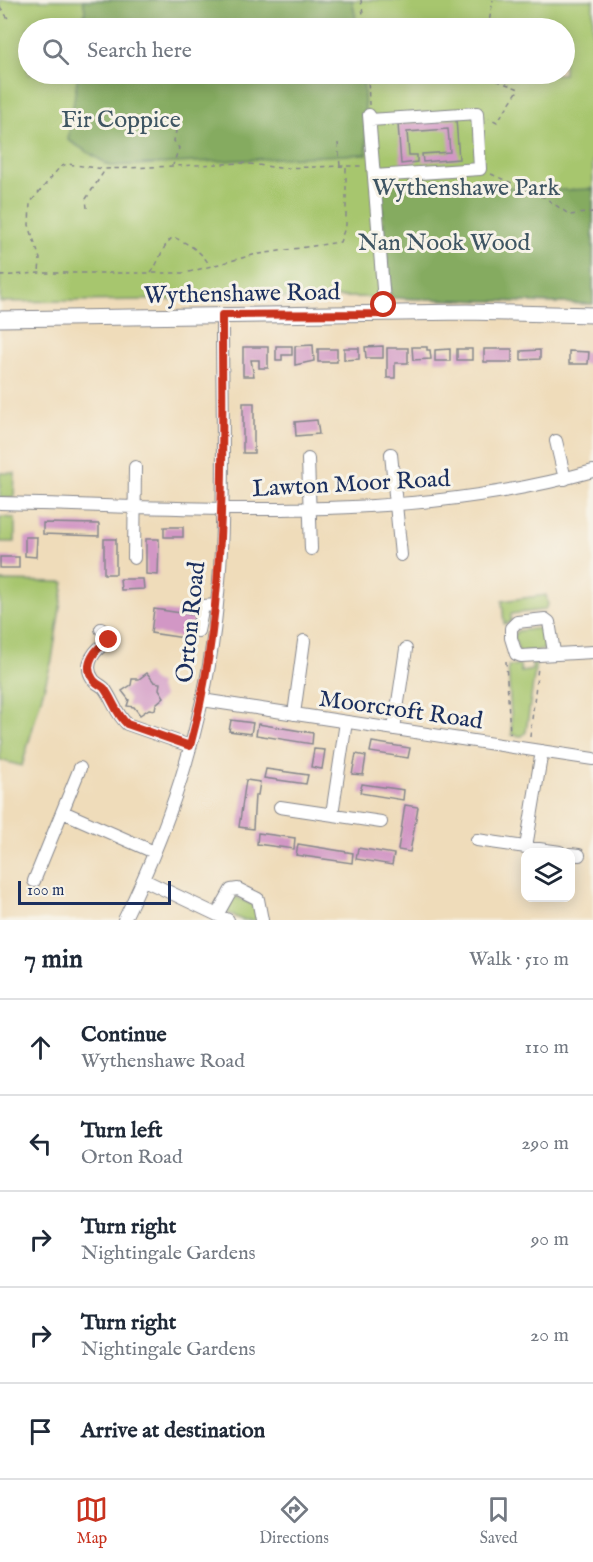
<!DOCTYPE html>
<meta charset="utf-8">
<style>
body{margin:0;font-family:"IM FELL English",serif;background:#f2f2f3;color:#1f2937}
.controls{position:absolute;right:18px;bottom:18px;display:grid;overflow:hidden;border-radius:12px;box-shadow:0 3px 15px #0003}
.controls button{width:54px;height:54px;display:grid;place-items:center;padding:0;border:0;border-bottom:2px solid #e0e1e3;background:#fff;color:#1f2937;font:30px sans-serif}
.scale{position:absolute;left:18px;bottom:15px;width:153px;box-sizing:border-box;padding-left:6px;border:3px solid #1b2f5e;border-top:0;font-size:16px;line-height:21px;white-space:nowrap;color:#1b2f5e;-webkit-text-stroke:4px #f7f3e8;paint-order:stroke}
.stop{position:absolute;width:18px;height:18px;margin:-14px;border:4px solid #c8321e;border-radius:50%;background:#fff}
.stop.end{background:#c8321e;border-color:#fff;box-shadow:0 2px 6px #0008}
.list{margin:0;padding:0;list-style:none}
h2{display:flex;justify-content:space-between;align-items:center;height:78px;margin:0;padding:0 24px;font-size:26px}
h2 small{font-size:20px;font-weight:400;color:#747a83}
.list li{display:grid;grid-template-columns:39px 1fr auto;gap:18px;align-items:center;box-sizing:border-box;height:96px;padding:0 24px;border-top:2px solid #e0e1e3}
.list b{display:block;font-size:22px;white-space:nowrap}
.list p{margin:0;font-size:20px;white-space:nowrap;color:#747a83}
.list em{font-size:20px;font-style:normal;color:#747a83}
.icon{flex:none;width:33px;height:33px;fill:none;stroke:currentColor;stroke-width:2;stroke-linecap:round;stroke-linejoin:round}
.map{position:relative;flex:none;width:593px;height:920px;overflow:hidden}
.search{position:absolute;background:#fff;box-shadow:0 3px 15px #0003;left:18px;right:18px;top:18px;height:66px;display:flex;align-items:center;gap:15px;box-sizing:border-box;padding:0 21px;border-radius:33px;color:#747a83;font-size:22px}
.sheet{height:558px;background:#fff}
nav{display:flex;justify-content:space-around;align-items:center;box-sizing:border-box;height:84px;border-top:2px solid #e0e1e3;background:#fff;font-size:16px;color:#747a83}
nav a{display:grid;justify-items:center;gap:3px}
nav .on{color:#c8321e}
.map>svg:first-child{display:block}
</style>
<div class="map">
<svg width="593" height="920" viewBox="0 0 593 920">
<rect width="100%" height="100%" fill="#f7f3e8"/>
<filter id="ink" filterUnits="userSpaceOnUse"><feTurbulence type="fractalNoise" baseFrequency=".0167" numOctaves="2"/><feDisplacementMap in="SourceGraphic" scale="12" xChannelSelector="R" yChannelSelector="G"/><feConvolveMatrix kernelMatrix="1 2 1 2 8 2 1 2 1" color-interpolation-filters="sRGB"/></filter>
<filter id="wash" filterUnits="userSpaceOnUse"><feTurbulence type="fractalNoise" baseFrequency=".008" numOctaves="4" result="noise"/><feDisplacementMap in="SourceGraphic" scale="24" xChannelSelector="R" yChannelSelector="G"/><feGaussianBlur stdDeviation="1.35" result="paint"/><feColorMatrix in="noise" values="0 0 0 0 0 0 0 0 0 0 0 0 0 0 0 0 0 1.4 0 .05"/><feComposite in="paint" operator="in"/></filter>
<g filter="url(#wash)">
<rect width="100%" height="100%" fill="#efdcba"/>
<path fill="#a7c66e" stroke="#617a66" stroke-width="1.5" fill-rule="evenodd" d="M0,0H593V304L355,297L0,302ZM28,28H564V74H28Z
M0,473H15L14,498H0Z
M0,517L15,518V542H0Z
M0,581L64,582L52,660L22,766L0,760Z
M546,595L548,605L544,610L511,614V622L504,624L502,601Z
M542,628L548,638L544,650L519,652L514,637L517,631Z
M536,663L526,732L522,736L512,735L508,666L520,665L521,672L532,670V664Z
M232,895L260,908L259,920H242L222,910Z"/>
<path fill="#85ab61" stroke="#506d60" stroke-width="1.5" d="M83,0H352L358,28H83L85,10Z
M78,74H363L367,154L110,166L68,140Z
M380,181L562,190L593,189V304L391,298Z"/>
<g id="blocks">
<path fill="#d297c5" d="M456,119L459,159L423,162L422,154L450,152L448,129L407,132L409,155H417V162L401,164L398,124Z
M313,345L314,361L295,365V346Z
M276,346H292V355H282V360H276Z
M383,346V358H366L365,347Z
M243,347H268V368H259V360H251L254,376H243Z
M412,347H427V350H430L431,359L413,360Z
M344,348H359V359L344,360Z
M387,348H408V363H395V378H387Z
M318,349H337V362H318Z
M450,349V361H435V350Z
M457,349H472V360H457Z
M484,349H512V362H484Z
M540,350V359L521,360V351Z
M569,351L589,352L588,364H569Z
M243,403H254V453H243Z
M317,420L319,434L296,436L295,422Z
M43,523L99,524V536L43,534Z
M164,527H183V537H164Z
M25,537H37L36,557L25,556Z
M104,539H116V574H104Z
M146,539H159L158,575L146,574Z
M0,557H19V568H0Z
M120,579H143L144,589L121,590Z
M154,609L194,615L191,639L151,633Z
M147,673L154,682L160,683L159,689L164,697L156,704L155,710L149,709L140,715L134,707L127,706L129,700L122,691L131,685L132,679H139Z
M231,720L253,723L251,734L229,731Z
M258,724L313,733L312,744L256,735Z
M372,742L410,748L408,758L370,752Z
M314,749L325,750L322,769L311,767Z
M356,754L366,756L363,775L352,774Z
M266,769L308,775L306,784L264,778Z
M246,780L260,782L258,795H255L253,829L239,827Z
M362,784L404,790L403,800L360,793Z
M405,805L418,807L410,852L398,850Z
M258,833L295,838L294,849L257,844Z
M298,844L353,853L352,863L296,855Z
M358,848L394,854L392,865L356,859Z"/>
</g>
</g>
<g filter="url(#ink)">
<use href="#blocks" fill-opacity="0" stroke="#85868c" stroke-width="1.5"/>
<g fill="none" stroke-linecap="round" stroke-linejoin="round">
<defs>
<path id="minor" d="M369,115L385,314
M370,120L477,113L480,169L374,176
M556,441L565,479
M391,454L401,555
M308,459L311,549
M0,503C198,507 400,525 593,471
M134,558L135,467
M101,629L109,641C96,648 82,664 93,679C95,683 101,685 104,688C113,700 116,714 127,724L190,746
M198,631L203,606L216,605
M554,652L549,622L545,619L517,622L511,628V638L516,654L521,656L593,652
M202,700L593,759
M294,714L304,641
M394,729L406,649
M280,807L381,822
M63,812L154,852
M332,814L346,722
M477,840L560,852
M526,847L542,751
M570,854L579,855
M144,880L228,920
M34,881L80,768
M217,915L231,890L238,889L258,899L262,920
M124,920C158,851 185,777 202,701C230,576 222,443 222,315"/>
<path id="major" d="M0,319L467,312L593,315"/>
</defs>
<use href="#minor" stroke="#85868c" stroke-width="14"/>
<use href="#major" stroke="#85868c" stroke-width="17"/>
<path stroke="#85868c" stroke-width="1.5" stroke-dasharray="4.5 4.5" stroke-linecap="butt" d="M361,0L365,28
M0,7L10,21
M488,28L493,0
M368,74L369,105
M480,74L519,89L497,122L489,118
M162,118L168,121L176,131L174,141L179,148L173,165
M338,143L340,166
M347,166H363
M491,174L544,197L570,215L593,212
M87,208L86,199L105,170
M151,273C160,261 161,247 173,237C186,242 204,253 209,265
M0,276L39,273H185L253,255L340,242L346,225V166L279,168L243,163L105,169L67,164L60,167L30,203L29,225L40,259L39,273
M506,661L510,734
M530,737L538,667"/>
<use href="#minor" stroke="#fff" stroke-width="12"/>
<use href="#major" stroke="#fff" stroke-width="15"/>
</g>
</g>
<g fill="none" stroke-linecap="round" stroke-linejoin="round" filter="url(#ink)">
<path stroke="#c8321e" stroke-width="8" d="M109,640C96,648 82,664 93,679C95,683 101,685 104,688C113,700 116,714 127,724L190,746C228,606 222,460 222,315L385,314L384,305"/>
</g>
<g text-anchor="middle" stroke-width="6" stroke-linejoin="round" paint-order="stroke">
<g font-size="24" fill="#3e5562" stroke="#f7f3e8">
<text x="121" y="127">Fir Coppice</text>
<text x="466" y="195">Wythenshawe Park</text>
<text x="444" y="250">Nan Nook Wood</text>
</g>
<g font-size="24" fill="#1b2f5e" stroke="#f7f3e8">
<text transform="translate(242 293) rotate(-1)" y="8">Wythenshawe Road</text>
<text transform="translate(351 483) rotate(-3)" y="8">Lawton Moor Road</text>
<text transform="translate(190 622) rotate(-84)" y="8">Orton Road</text>
<text transform="translate(401 709) rotate(8)" y="8">Moorcroft Road</text>
</g>
</g>
</svg>
<div class="controls">
<button><svg class="icon" aria-label="layers" viewBox="0 0 24 24"><path d="M12 4l9 5-9 5-9-5zM3 14l9 5 9-5"/></svg></button>
</div>
<div class="scale">100 m</div>
<div class="stop" style="left:384px;top:305px"></div>
<div class="stop end" style="left:109px;top:640px"></div>
<div class="search"><svg class="icon" aria-label="search" viewBox="0 0 24 24"><circle cx="10" cy="10" r="6"/><path d="M15 15l6 6"/></svg>Search here</div>
</div>
<section class="sheet">
<h2>7 min<small>Walk · 510 m</small></h2>
<ul class="list">
<li><svg class="icon" aria-label="ahead" viewBox="0 0 24 24"><path d="M12 20V5M6 11l6-6 6 6"/></svg><div><b>Continue</b><p>Wythenshawe Road</p></div><em>110 m</em></li>
<li><svg class="icon" aria-label="left" viewBox="0 0 24 24"><path d="M17 20v-9H6M10 6l-5 5 5 5"/></svg><div><b>Turn left</b><p>Orton Road</p></div><em>290 m</em></li>
<li><svg class="icon" aria-label="right" viewBox="0 0 24 24"><path d="M7 20v-9h11M14 6l5 5-5 5"/></svg><div><b>Turn right</b><p>Nightingale Gardens</p></div><em>90 m</em></li>
<li><svg class="icon" aria-label="right" viewBox="0 0 24 24"><path d="M7 20v-9h11M14 6l5 5-5 5"/></svg><div><b>Turn right</b><p>Nightingale Gardens</p></div><em>20 m</em></li>
<li><svg class="icon" aria-label="arrive" viewBox="0 0 24 24"><path d="M6 21V4h12l-3 4 3 4H6"/></svg><div><b>Arrive at destination</b></div></li>
</ul>
</section>
<nav>
<a class="on"><svg class="icon" aria-label="map" viewBox="0 0 24 24"><path d="M3 6l6-2 6 2 6-2v14l-6 2-6-2-6 2zM9 4v14M15 6v14"/></svg>Map</a>
<a><svg class="icon" aria-label="directions" viewBox="0 0 24 24"><path d="M12 3l9 9-9 9-9-9zM9 14v-3h6M13 9l2 2-2 2"/></svg>Directions</a>
<a><svg class="icon" aria-label="saved" viewBox="0 0 24 24"><path d="M7 4h10v16l-5-4-5 4z"/></svg>Saved</a>
</nav>
